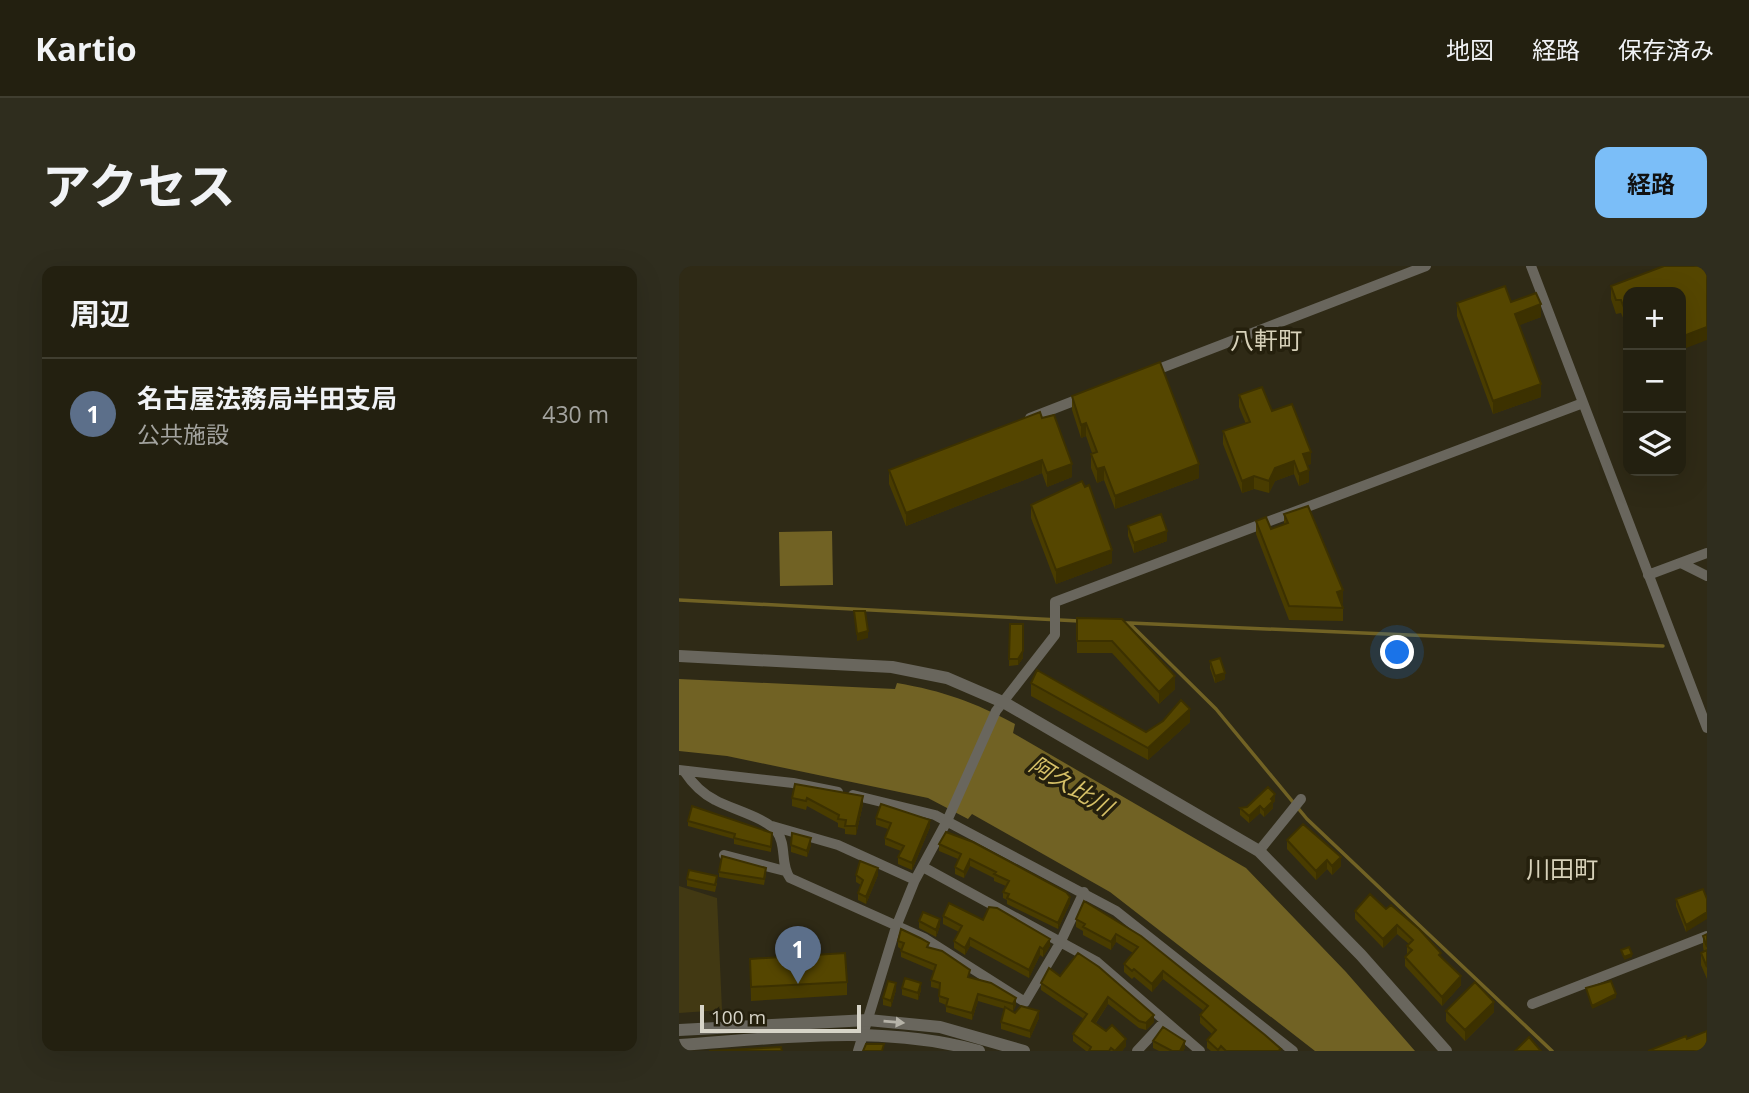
<!DOCTYPE html>
<html lang="ja">
<meta charset="utf-8">
<style>
body{margin:0;font-family:"Open Sans","Noto Sans JP",sans-serif;background:#2f2d1e;color:#f1f3f6}
.controls{position:absolute;right:21px;top:21px;display:grid;overflow:hidden;border-radius:14px;box-shadow:0 7px 28px #0002}
.controls button{width:63px;height:63px;display:grid;place-items:center;padding:0;border:0;border-bottom:2px solid #403e30;background:#232010;color:#f1f3f6;font:35px sans-serif}
.scale{position:absolute;left:21px;bottom:18px;width:161px;box-sizing:border-box;padding-left:7px;border:4px solid #d7d4c8;border-top:0;font-size:19px;line-height:24px;white-space:nowrap;color:#d7d4c8;-webkit-text-stroke:5px #25200d;paint-order:stroke}
.you{position:absolute;left:719px;top:387px;width:24px;height:24px;margin:-18px;border:5px solid #fff;border-radius:50%;background:#1a73e8;box-shadow:0 0 0 10px #1a73e833}
.badge{display:grid;place-items:center;width:46px;height:46px;border-radius:50%;background:#7bbef8;color:#fff;font-size:23px;font-weight:700}
.pin{position:absolute;translate:-50% -58px;filter:drop-shadow(0 2px 4px #0008)}
.pin::after{content:'';position:absolute;top:37px;width:24px;height:21px;background:inherit;clip-path:polygon(0 0,100% 0,50% 100%)}
.list{margin:0;padding:0;list-style:none}
h2{display:flex;justify-content:space-between;align-items:center;height:91px;margin:0;padding:0 28px;font-size:30px}
h2 small{font-size:23px;font-weight:400;color:#a3a39f}
.list li{display:grid;grid-template-columns:46px 1fr auto;gap:21px;align-items:center;box-sizing:border-box;height:112px;padding:0 28px;border-top:2px solid #403e30}
.list b{display:block;font-size:26px;white-space:nowrap}
.list p{margin:0;font-size:23px;white-space:nowrap;color:#a3a39f}
.list em{font-size:23px;font-style:normal;color:#a3a39f}
.icon{flex:none;width:38px;height:38px;fill:none;stroke:currentColor;stroke-width:2;stroke-linecap:round;stroke-linejoin:round}
.map{position:relative;flex:none;width:1028px;height:785px;overflow:hidden;border-radius:14px}
header{display:flex;align-items:center;gap:42px;box-sizing:border-box;height:98px;padding:0 35px;background:#232010;border-bottom:2px solid #403e30}
header strong{font-size:33px}
nav{display:flex;gap:38px;margin-inline-start:auto;font-size:24px}
.intro{display:flex;align-items:center;justify-content:space-between;box-sizing:border-box;height:168px;padding:0 42px}
h1{margin:0;font-size:49px}
.button{padding:18px 32px;border-radius:14px;background:#7bbef8;color:#111;font-size:24px;font-weight:700}
main{display:flex;gap:42px;padding:0 42px}
aside{flex:1;background:#232010;border-radius:14px;box-shadow:0 7px 28px #0002}
.map>svg:first-child{display:block}
</style>
<header>
<strong>Kartio</strong>
<nav><a>地図</a><a>経路</a><a>保存済み</a></nav>
</header>
<div class="intro"><h1>アクセス</h1><a class="button">経路</a></div>
<main>
<aside>
<h2>周辺<small></small></h2>
<ul class="list">
<li><span class="badge" style="background:#5c6f8a">1</span><div><b>名古屋法務局半田支局</b><p>公共施設</p></div><em>430 m</em></li>
</ul>
</aside>
<div class="map">
<svg width="1028" height="785" viewBox="0 0 1028 785">
<rect width="100%" height="100%" fill="#2f2a16"/>
<path fill="#423913" d="M0,620L38,632L43,744L0,747Z"/>
<path fill="#716224" d="M153,265L154,319L101,320L100,266Z
M0,413L216,423L218,417C264,425 295,436 336,458L334,467L567,602L667,706L736,785H636L431,626L293,548L289,553L249,532L48,490L0,485Z"/>
<g fill="none" stroke-linecap="round" stroke-linejoin="round">
<path stroke="#716224" stroke-width="3.5" d="M0,334L400,355
M443,357H450L537,443L628,553L873,785
M451,357L984,380"/>
<path stroke="#69665d" stroke-width="10" d="M852,0L1028,462
M472,106L747,0
M351,152L405,131
M1002,297L1028,310
M969,309L1028,287
M0,504L114,517L159,526
M5,505C13,517 22,527 36,534C52,543 88,552 98,566C108,579 101,599 111,612L245,672L346,736L381,677L405,626
M174,529L256,549L437,645L614,785
M93,560L159,579L236,614
M580,585L622,533
M45,589L106,605
M244,601L418,696L521,785
M853,738L1028,670
M179,785L217,661L236,614L268,555L317,445L376,369V336L904,137
M458,785L486,755"/>
<path stroke="#69665d" stroke-width="12" d="M0,390L213,401L268,412L326,437L580,585L682,689L767,785
M0,764L189,754L261,761L345,785
M0,779C100,772 202,758 300,785"/>
</g>
<path fill="#493c00" d="M932,20L949,26V87L945,75V62L948,61L942,47L937,48L932,33Z
M832,36L862,51L840,59L862,131L814,148L778,50V37Z
M560,129L593,145L632,198L628,199L630,216L620,220L615,208L596,215L590,227L575,223L563,227L544,178V165L567,158L560,141Z
M393,130L520,212L436,243L425,214L418,217L412,202V188L413,187L407,170L402,172L393,144Z
M363,152L393,211L368,221L363,207L227,260L210,218V204Z
M352,239L433,297L377,318L352,252Z
M605,248L664,337L662,338L664,342V355L610,354L577,268V255L592,263L605,258Z
M449,260L488,275L455,287L449,270Z
M398,352L443,353L496,423L480,438L433,387H398Z
M331,358L344,392L339,399L330,400Z
M531,395L546,413L536,417L531,402Z
M352,417L467,466L484,455L511,456L469,494L352,430Z
M116,518L184,538L177,569L166,568V563L159,561V557L128,540L127,544L113,540V532Z
M596,535L594,537V542L585,551L581,547L570,557L561,549V542Z
M197,552L251,561L233,604L219,598V591L222,585L206,579V572L209,563L197,559Z
M9,555L93,567L92,586L55,578V573L9,560Z
M608,574L662,600L653,609L648,603L637,614L608,583Z
M260,578L391,637L379,663L328,638V634L324,632V626L327,620L315,615V612L291,600L285,612L276,608V601L279,593L260,585Z
M112,579H132L128,591L112,586Z
M40,606L87,608L85,619L40,611Z
M177,609H199L187,638L179,634V627L182,619L177,616Z
M8,613L38,617L36,626L8,620Z
M691,628L762,692L782,719L763,740L726,700V691L728,689V680L730,678L718,668L704,682L676,653V645Z
M997,633H1028L1007,666L997,640Z
M405,635L602,785H532L528,782V774L533,768L521,757V749L525,745L484,713L473,726L455,711L453,713L445,706V698L454,687L437,676L432,684L404,669V665L397,661V653Z
M264,650L304,654L371,680L364,691L361,689L350,712L291,680L286,689L275,682V675L280,666L264,658Z
M240,655L261,660L257,671L240,662Z
M1028,668V713L1022,699V687L1025,686L1024,681V670Z
M219,675L250,681L291,712L337,739L334,745L331,744L336,747L360,752L351,772L322,763V756L326,743L299,735L293,754L267,746V739L260,736V723L252,721V714L255,705L222,691V683L219,681Z
M399,687L475,756L467,764L460,762L429,738L417,757L447,780L443,785H407L394,775V768L405,753L362,724V717L381,710Z
M71,693L168,716V729L72,735Z
M223,722L242,724L239,734L223,729Z
M217,724L212,741L204,739V732Z
M767,745L815,746L786,775L767,755Z
M474,775L506,782L504,785H480L474,782Z"/>
<path fill="#3c3100" d="M862,38V51L836,61V48Z
M1028,61V74L1002,84V71Z
M862,118V131L814,148V135Z
M407,157V170L402,172V159Z
M632,186V198L624,200V188Z
M363,194V207L227,260V247Z
M615,195V208L596,215L590,227V215L596,202Z
M393,198V211L368,221V207Z
M520,198V212L436,243V230Z
M425,201V214L418,217V203Z
M630,204V216L620,220V208Z
M575,210V223L563,227V215Z
M488,265V275L455,287V277Z
M433,284V297L377,318V304Z
M664,324V337L658,340V326Z
M189,365V372L178,375V368Z
M344,385V392L339,399V393Z
M546,407V413L536,417V410Z
M496,410V423L480,438V426Z
M511,443V456L469,494V482Z
M596,528V535L594,537V542L585,551V544Z
M184,530V538L177,569V560Z
M581,540V547L570,557V550Z
M251,554V561L233,604V597Z
M132,572V579L128,591V585Z
M662,591V600L653,609V600Z
M291,593V600L285,612V606Z
M648,594V603L637,614V605Z
M199,602V609L187,638V631Z
M391,631V637L379,663V657Z
M1028,646V653L1007,666V659Z
M261,653V660L257,671V664Z
M718,659V668L704,682V673Z
M437,668V676L432,684V676Z
M291,672V680L286,689V682Z
M371,673V680L364,691V683Z
M361,681V689L350,712V704Z
M953,688V691L945,694V691Z
M484,705V713L473,726V718Z
M782,710V719L763,740V731Z
M217,717V724L212,741V735Z
M242,717V724L239,734V727Z
M299,728V735L293,754V747Z
M937,728V732L913,743V740Z
M429,731V738L413,762V755Z
M337,732V739L334,745V738Z
M815,736V746L786,775V764Z
M360,745V752L351,772V765Z
M475,749V756L467,764V757Z
M447,773V780L443,785H436Z
M506,775V782L504,785H501Z"/>
<path fill="#554600" stroke="#3c3100" stroke-width="2" d="M985,0H1028V61L1002,71V26H949V52L942,34H937L932,20Z
M826,20L832,36L857,27L862,38L836,48L862,118L814,135L778,37Z
M949,60V74L945,62Z
M481,96L520,198L436,230L425,201L418,203L412,188L418,186L407,157L402,159L393,130Z
M583,121L593,145L613,138L632,186L624,188L630,204L620,208L615,195L596,202L590,215L575,210L563,215L544,165L571,156L560,129Z
M361,146L363,152L375,149L393,198L368,207L363,194L227,247L210,204Z
M403,215L406,221L410,219L433,284L377,304L352,239Z
M629,240L664,324L658,326L664,342L610,340L577,255L587,251L592,263L609,257L605,248Z
M482,248L488,265L455,277L449,260Z
M175,345H186L189,365L178,368Z
M398,352L443,353L496,410L480,426L433,375H398Z
M331,358H344V385L339,393H330Z
M541,392L546,407L536,410L531,395Z
M358,404L467,466L484,455L502,434L511,443L469,482L352,417Z
M116,518L184,530L177,560H166L167,554L159,553L160,549L128,532L127,535L113,532Z
M589,521L596,528L592,533L594,535L585,544L581,540L570,550L561,542L568,541Z
M202,538L251,554L233,597L219,591L225,580L206,572L212,557L197,552Z
M13,540L93,567L92,581L55,572L56,568L9,555Z
M624,558L662,591L653,600L648,594L637,605L608,574Z
M267,566L294,576L387,626L391,631L379,657L328,632L330,628L324,626L330,615L315,608L317,606L291,593L285,606L276,601L282,588L260,578Z
M113,567L132,572L128,585L112,579Z
M43,590L87,602L85,613L40,606Z
M181,595L199,602L187,631L179,627L184,614L177,609Z
M10,604L38,610L36,619L8,613Z
M1024,623L1028,633V646L1007,659L997,633Z
M691,628L707,643L712,639L740,663L762,687L760,689L782,710L763,731L726,691L733,684L728,680L734,674L718,659L704,673L676,645Z
M405,635L462,670L586,769L602,783L599,785H547L542,780L539,784L528,774L537,764L521,749L529,740L484,705L473,718L455,703L453,705L445,698L459,681L437,668L432,676L404,661L406,658L397,653Z
M270,637L304,654L310,641L318,642L371,673L364,683L361,681L350,704L291,672L286,682L275,675L283,660L264,650Z
M244,646L261,653L257,664L240,655Z
M222,663L241,672L250,677L248,681L263,685L291,704L289,711L312,717L337,732L334,738L299,728L293,747L267,740L269,733L260,730L261,717L252,714L257,699L222,685L225,677L219,675Z
M1028,668V681L1024,670Z
M950,681L953,688L945,691L942,684Z
M1028,684V701L1022,687Z
M166,687L168,716L72,721L71,693Z
M399,687L420,701L475,749L467,757L460,755L429,731L413,755L427,765L433,759L447,773L436,785L432,782L430,785H410L412,781L394,768L408,748L362,717L370,702L381,710Z
M226,712L242,717L239,727L223,722Z
M209,715L217,717L212,735L204,732Z
M932,715L937,728L913,740L907,722Z
M796,716L815,736L786,764L767,745Z
M342,740L360,745L351,765L322,756L326,741L336,747Z
M484,761L506,775L501,785H493L474,775Z
M1028,765V785H969L1007,770L1008,773Z
M850,771L862,785H836Z
M187,778H205L203,785H184Z
M102,781L103,785H30Z"/>
<defs><path id="oneway-solid" d="M-6-.8H1V-3.2L6.5 0L1 3.2V.8H-6Z" transform="scale(1.75)"/></defs>
<use fill="#b6b3a8" href="#oneway-solid" transform="translate(215 756) rotate(5)"/>
<g text-anchor="middle" stroke-width="7" stroke-linejoin="round" paint-order="stroke">
<g font-size="23" font-style="italic" fill="#d6c067" stroke="#25200d">
<text transform="translate(392 520) rotate(31)" y="8">阿久比川</text>
</g>
<g font-size="24" fill="#d7d1b9" stroke="#25200d">
<text x="587" y="83">八軒町</text>
<text x="883" y="612">川田町</text>
</g>
</g>
</svg>
<div class="controls">
<button>+</button>
<button>−</button>
<button><svg class="icon" aria-label="layers" viewBox="0 0 24 24"><path d="M12 4l9 5-9 5-9-5zM3 14l9 5 9-5"/></svg></button>
</div>
<div class="scale">100 m</div>
<div class="you"></div>
<div class="pin badge" style="left:119px;top:718px;background:#5c6f8a">1</div>
</div>
</main>
